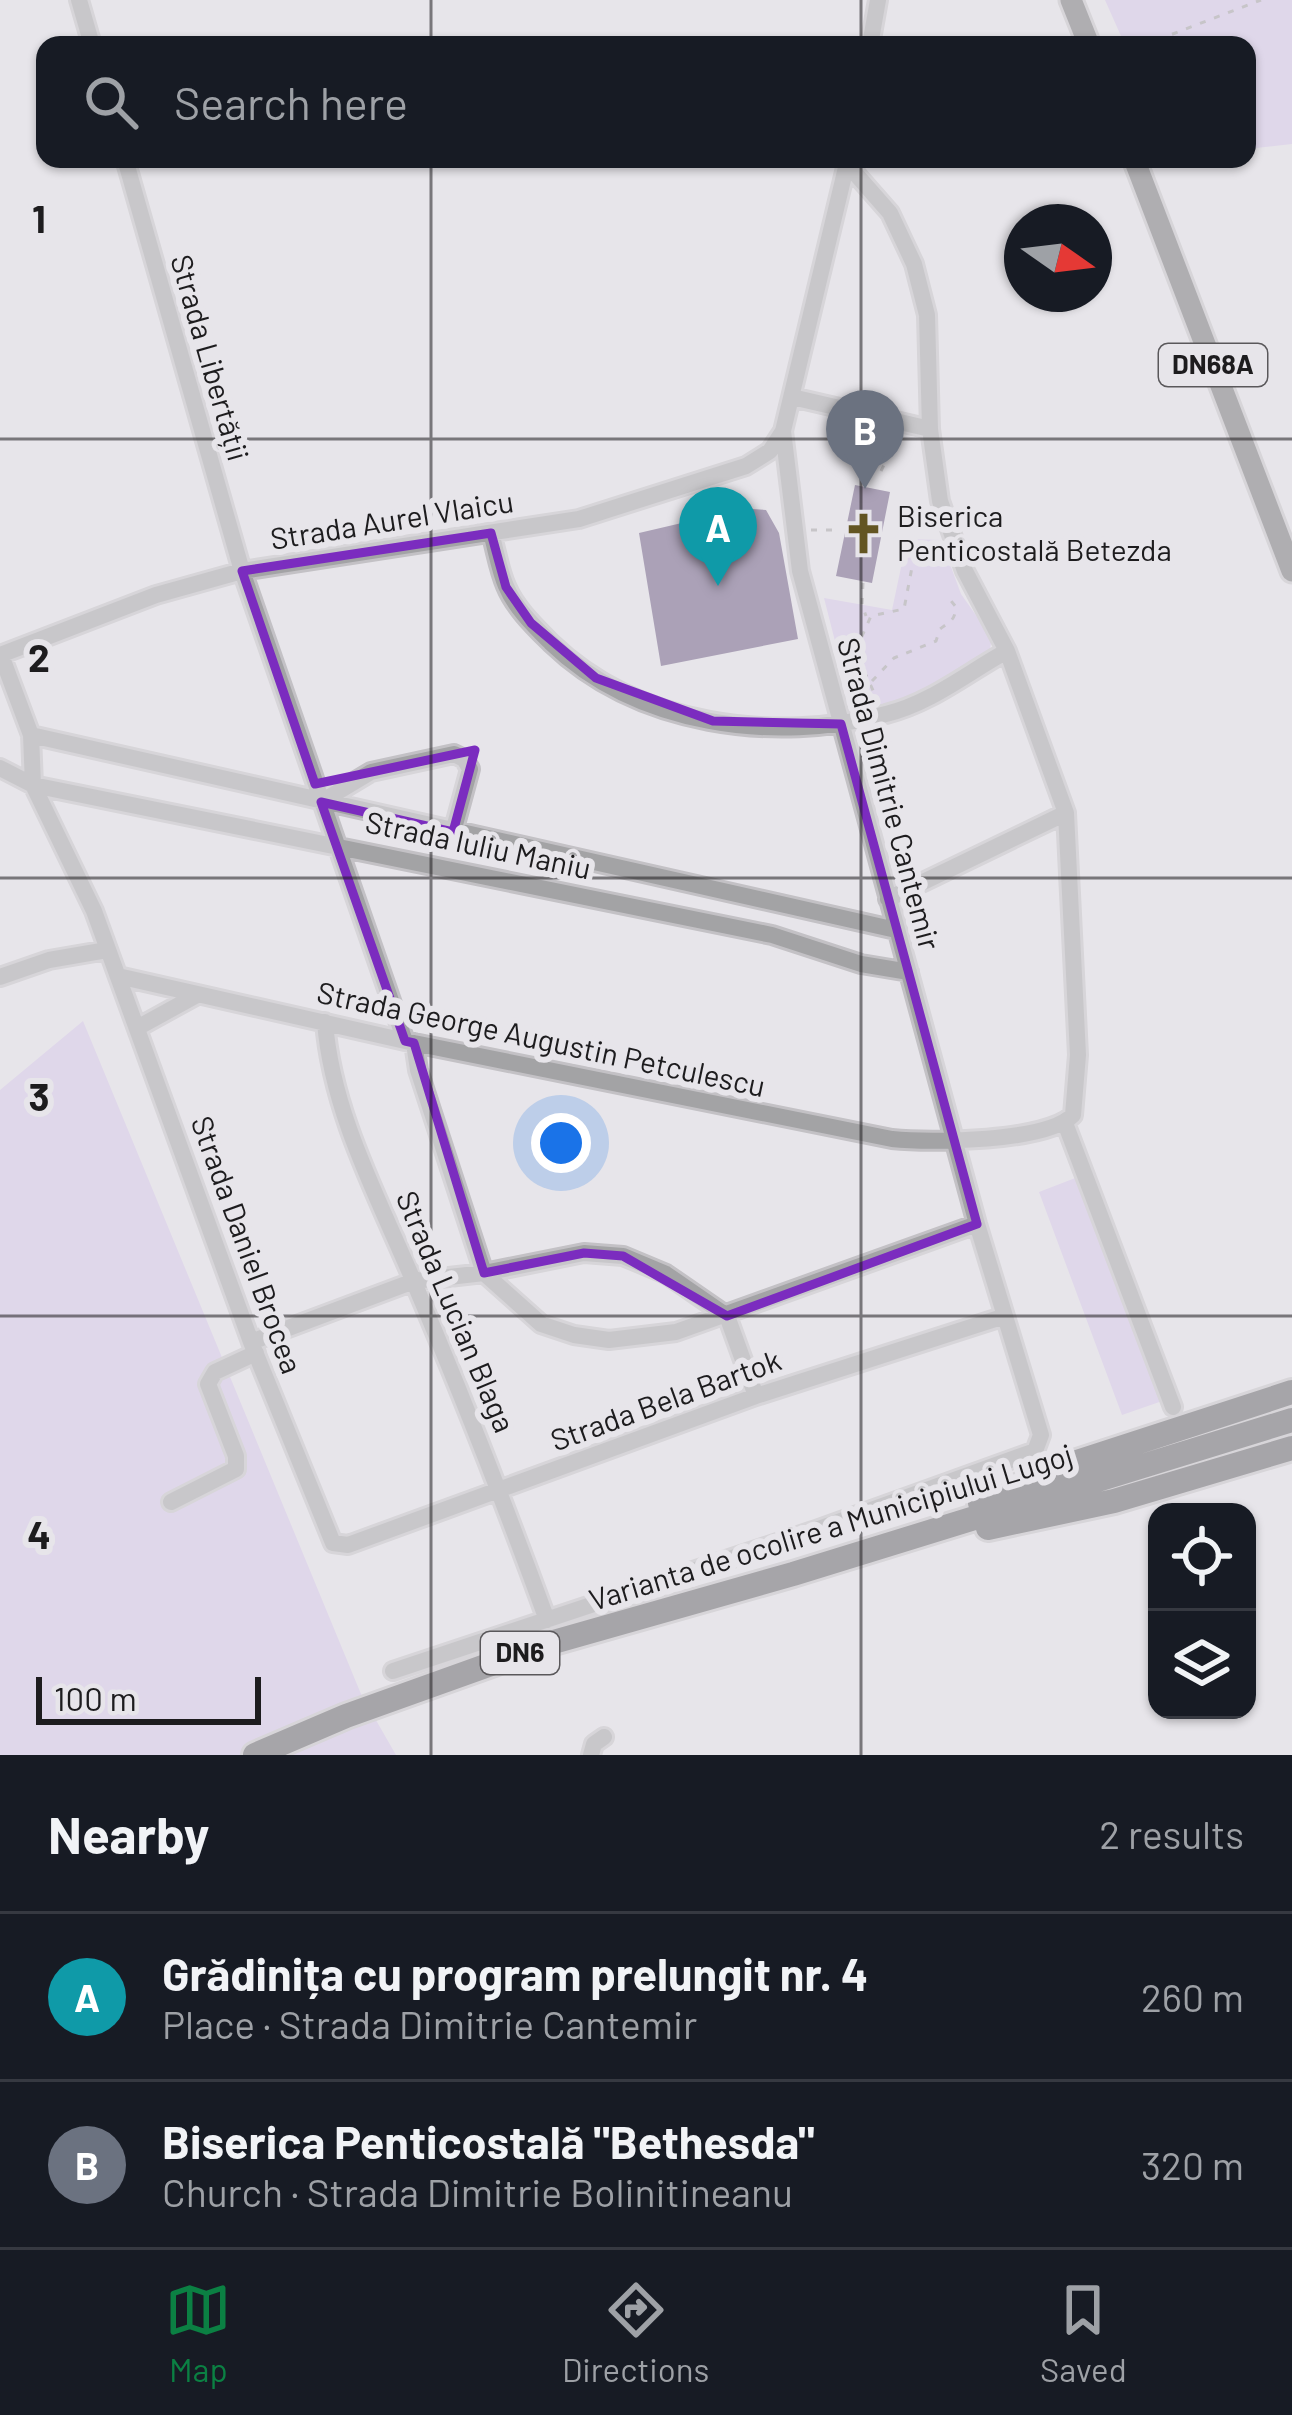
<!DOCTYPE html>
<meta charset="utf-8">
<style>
body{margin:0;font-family:Barlow,sans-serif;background:#20242c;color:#f1f3f6}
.controls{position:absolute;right:36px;bottom:36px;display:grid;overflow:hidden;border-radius:24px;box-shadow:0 3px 9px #0004}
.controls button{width:108px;height:108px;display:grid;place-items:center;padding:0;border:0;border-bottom:3px solid #363941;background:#171b24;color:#f1f3f6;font:60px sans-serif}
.compass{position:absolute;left:1004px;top:204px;width:108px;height:108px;border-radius:50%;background:#171b24;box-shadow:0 3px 9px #0004;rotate:104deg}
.scale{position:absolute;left:36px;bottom:30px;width:225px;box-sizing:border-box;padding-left:12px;border:6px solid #1d1c1e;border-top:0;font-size:33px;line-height:42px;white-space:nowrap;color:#1d1c1e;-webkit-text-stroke:9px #e7e5ea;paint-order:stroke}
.you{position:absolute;left:561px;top:1143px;width:42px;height:42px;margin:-30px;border:9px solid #fff;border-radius:50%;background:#1a73e8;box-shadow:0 0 0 18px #1a73e833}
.badge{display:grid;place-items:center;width:78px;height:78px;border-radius:50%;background:#0b8043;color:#fff;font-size:39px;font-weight:700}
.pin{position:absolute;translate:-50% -99px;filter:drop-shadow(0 3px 6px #0008)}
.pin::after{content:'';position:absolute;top:63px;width:42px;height:36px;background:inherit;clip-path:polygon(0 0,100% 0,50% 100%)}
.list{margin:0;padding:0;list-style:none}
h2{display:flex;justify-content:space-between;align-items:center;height:156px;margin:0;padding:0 48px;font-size:51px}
h2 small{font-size:39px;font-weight:400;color:#9ea1a6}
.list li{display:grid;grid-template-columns:78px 1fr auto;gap:36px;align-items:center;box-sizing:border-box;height:168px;padding:0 48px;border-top:3px solid #363941}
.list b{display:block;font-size:45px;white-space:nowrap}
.list p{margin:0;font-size:39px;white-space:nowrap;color:#9ea1a6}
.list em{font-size:39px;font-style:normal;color:#9ea1a6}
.icon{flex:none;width:66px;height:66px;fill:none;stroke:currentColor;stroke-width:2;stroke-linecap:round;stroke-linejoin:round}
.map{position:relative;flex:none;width:1292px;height:1755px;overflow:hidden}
.search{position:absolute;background:#171b24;box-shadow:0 3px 9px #0004;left:36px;right:36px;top:36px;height:132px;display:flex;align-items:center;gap:30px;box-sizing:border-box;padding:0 42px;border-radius:24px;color:#9ea1a6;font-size:45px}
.sheet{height:492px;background:#171b24}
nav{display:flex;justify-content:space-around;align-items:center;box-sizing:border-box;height:168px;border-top:3px solid #363941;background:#171b24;font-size:33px;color:#9ea1a6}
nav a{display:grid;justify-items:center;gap:6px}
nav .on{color:#0b8043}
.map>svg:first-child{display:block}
</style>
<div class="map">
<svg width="1292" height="1755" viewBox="0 0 1292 1755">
<rect width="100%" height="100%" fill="#e7e5ea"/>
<path fill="#d6c5ec" d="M1105,0H1292V144L1247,149V45H1125Z
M907,539L941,540L961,594L992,638L990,649C956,669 890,720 851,704L824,598L892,610Z
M83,1021L361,1694L396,1755H0V1090Z
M1083,1175L1168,1399L1122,1415L1039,1192Z"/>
<path fill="#624e7b" d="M855,485L890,492L872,583L836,576Z
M706,506L766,510L779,533L798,639L661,666L639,533L716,515Z"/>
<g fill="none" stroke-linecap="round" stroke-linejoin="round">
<defs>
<path id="minor" d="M79,0L92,45
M870,45L878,0
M125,159L242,571L405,1041
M792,397L930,429
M491,533C496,550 499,570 506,586C515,608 535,627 551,643C637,726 775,744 886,714C931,703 967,673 1007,651
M0,655L156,595L242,571L579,519L746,466L770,451L783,431
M1,655L31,735L33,785L94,911L251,1342L333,1543L348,1545L756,1396L1005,1316
M31,735L896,930
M0,768L33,785L772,935L861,964L909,972
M321,802L371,772L454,754L464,759L470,769L453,832
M888,899L1066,813
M118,976L414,1043L892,1139C930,1143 1047,1142 1073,1115L1078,1055L1066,813L1007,651L965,571L940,501L930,429L927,315L914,264L890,213L847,164
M0,977L49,960L107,950
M325,1022C332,1113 378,1197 413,1280C461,1392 505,1505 547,1620
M137,1028L197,995
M414,1043L418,1070L484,1273L541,1324L574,1335L609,1340L676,1332L977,1224
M1065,1123L1173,1407
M251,1342L414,1281L484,1273L584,1253L623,1256L666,1274L727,1316L756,1396
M171,1502L236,1469V1456L208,1384L215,1372L256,1353
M393,1671L813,1531L1035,1451L1041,1435L977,1224L800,571L783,431L848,159
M591,1755L594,1744L604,1737"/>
<path id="major" d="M1071,0L1089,45
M1134,159L1292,571"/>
<path id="highway" d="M980,1503L1068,1465L1292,1392
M988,1528L1114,1501L1292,1448
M255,1755L346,1716L550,1643L793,1574L1292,1420"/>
</defs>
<use href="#minor" stroke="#c3c1c5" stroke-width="22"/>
<use href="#major" stroke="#c3c1c5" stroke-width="27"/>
<use href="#highway" stroke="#c3c1c5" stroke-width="30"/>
<path stroke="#9f9da1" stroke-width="3" stroke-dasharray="6 9" stroke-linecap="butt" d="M1144,45L1261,0
M881,471L895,443
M811,530H840
M863,583L862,605L866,616
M839,654L858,645L871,616L904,609L913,562L924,554L943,551
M847,677L866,675L876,697
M872,681L894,658L936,641L940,629C949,622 955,621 956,607L948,597"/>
<use href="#minor" stroke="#a3a3a5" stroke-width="16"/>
<use href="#major" stroke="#6c6b6e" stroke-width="21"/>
<use href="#highway" stroke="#58575b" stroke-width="24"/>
</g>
<path d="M0 0H1292V1755H0ZM491,533L506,587L531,623L596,678L713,721L841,724L977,1224L727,1316L623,1256L584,1253L484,1273L414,1043L405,1041L321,802L453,832L475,750L315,784L242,571Z" fill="#e7e5ea" fill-opacity=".55" fill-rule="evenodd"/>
<path fill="none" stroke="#7b2cbf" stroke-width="9" stroke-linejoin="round" d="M491,533L506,587L531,623L596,678L713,721L841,724L977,1224L727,1316L623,1256L584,1253L484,1273L414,1043L405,1041L321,802L453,832L475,750L315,784L242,571Z"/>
<path fill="none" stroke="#1d1c1e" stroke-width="3" stroke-opacity="0.55" d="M431,0V45M861,0V45M431,159V1755M861,159V1755M0,439H1292M0,878H1292M0,1316H1292"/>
<defs>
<symbol id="church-bare" viewBox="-9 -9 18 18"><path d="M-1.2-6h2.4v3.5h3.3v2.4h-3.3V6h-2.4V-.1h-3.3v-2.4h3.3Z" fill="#635522" stroke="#e7e5ea" stroke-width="2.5" paint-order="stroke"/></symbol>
</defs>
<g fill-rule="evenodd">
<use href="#church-bare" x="834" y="504" width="59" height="59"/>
</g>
<g text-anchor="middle" stroke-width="12" stroke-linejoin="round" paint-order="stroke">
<g fill="#e7e5ea" stroke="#5a585b" stroke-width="3">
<rect x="1159" y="344" width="108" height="42" rx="9"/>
<rect x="481" y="1632" width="78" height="42" rx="9"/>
</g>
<g font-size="27" font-weight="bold" fill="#1d1c1e">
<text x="1213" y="374">DN68A</text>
<text x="520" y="1662">DN6</text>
</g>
<g font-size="30" fill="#1d1c1e" stroke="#e7e5ea">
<text transform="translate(209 358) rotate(74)" y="10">Strada Libertății</text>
<text transform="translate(392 521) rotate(-9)" y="10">Strada Aurel Vlaicu</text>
<text transform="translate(888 794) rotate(75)" y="10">Strada Dimitrie Cantemir</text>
<text transform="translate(478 846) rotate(12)" y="10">Strada Iuliu Maniu</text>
<text transform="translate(541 1040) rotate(12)" y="10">Strada George Augustin Petculescu</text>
<text transform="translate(246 1245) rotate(70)" y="10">Strada Daniel Brocea</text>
<text transform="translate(455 1312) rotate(67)" y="10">Strada Lucian Blaga</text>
<text transform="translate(666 1401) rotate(-20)" y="10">Strada Bela Bartok</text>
<text transform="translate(831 1528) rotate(-17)" y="10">Varianta de ocolire a Municipiului Lugoj</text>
</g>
<g font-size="30" fill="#1d1c1e" stroke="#e7e5ea" text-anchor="start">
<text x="897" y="527">Biserica<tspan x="897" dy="34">Penticostală Betezda</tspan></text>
</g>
</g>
<g font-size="39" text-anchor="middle" font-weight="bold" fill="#1d1c1e" stroke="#e7e5ea" stroke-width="12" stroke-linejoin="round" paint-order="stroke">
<text x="39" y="233">1</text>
<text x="39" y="672">2</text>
<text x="39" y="1111">3</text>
<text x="39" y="1549">4</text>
</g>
</svg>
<div class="controls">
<button><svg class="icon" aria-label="locate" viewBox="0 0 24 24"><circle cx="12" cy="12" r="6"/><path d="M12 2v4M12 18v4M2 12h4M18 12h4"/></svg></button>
<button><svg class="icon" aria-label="layers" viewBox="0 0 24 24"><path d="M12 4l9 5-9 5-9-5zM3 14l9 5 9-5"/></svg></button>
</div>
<svg class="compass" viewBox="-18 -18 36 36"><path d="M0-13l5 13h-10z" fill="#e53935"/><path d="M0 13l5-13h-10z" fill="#9ea1a6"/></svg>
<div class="scale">100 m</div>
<div class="you"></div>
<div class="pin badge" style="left:718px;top:586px;background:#0f9aa8">A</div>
<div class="pin badge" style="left:865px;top:489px;background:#6b7280">B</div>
<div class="search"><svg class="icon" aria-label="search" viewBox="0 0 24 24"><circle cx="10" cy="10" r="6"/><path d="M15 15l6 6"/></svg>Search here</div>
</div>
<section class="sheet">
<h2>Nearby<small>2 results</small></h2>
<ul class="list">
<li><span class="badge" style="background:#0f9aa8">A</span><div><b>Grădinița cu program prelungit nr. 4</b><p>Place · Strada Dimitrie Cantemir</p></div><em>260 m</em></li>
<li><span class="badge" style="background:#6b7280">B</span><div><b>Biserica Penticostală &quot;Bethesda&quot;</b><p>Church · Strada Dimitrie Bolinitineanu</p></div><em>320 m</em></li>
</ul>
</section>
<nav>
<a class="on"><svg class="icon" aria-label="map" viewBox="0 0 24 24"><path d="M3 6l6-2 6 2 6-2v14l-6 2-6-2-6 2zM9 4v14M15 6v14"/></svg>Map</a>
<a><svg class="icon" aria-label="directions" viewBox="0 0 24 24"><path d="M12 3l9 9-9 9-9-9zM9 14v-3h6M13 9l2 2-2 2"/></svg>Directions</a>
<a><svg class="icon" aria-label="saved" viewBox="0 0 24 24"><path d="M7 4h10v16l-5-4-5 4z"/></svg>Saved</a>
</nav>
